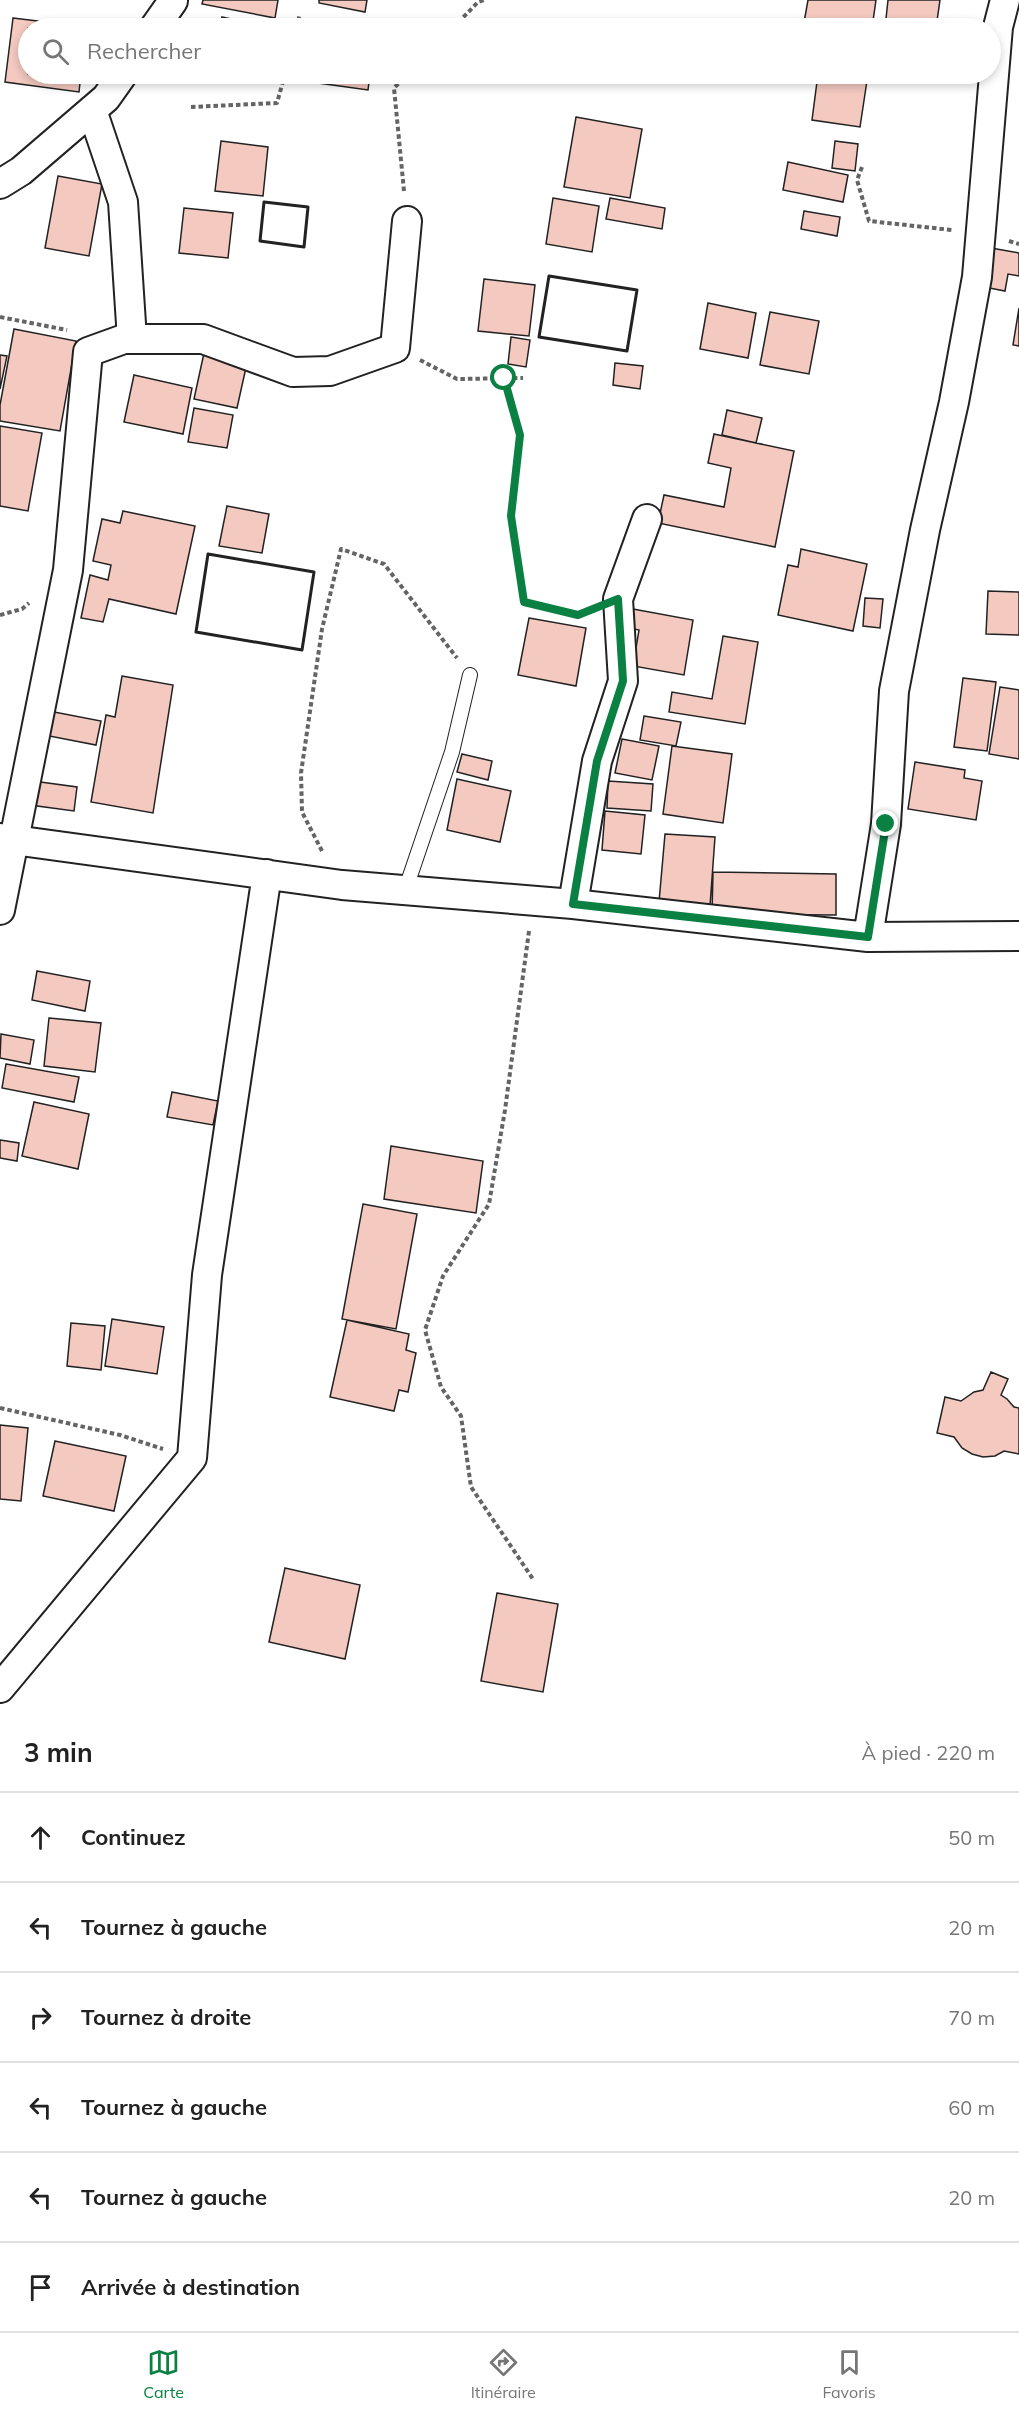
<!DOCTYPE html>
<html lang="fr">
<meta charset="utf-8">
<style>
body{margin:0;font-family:Mulish,sans-serif;background:#f6f6f6;color:#222}
.stop{position:absolute;width:18px;height:18px;margin:-14px;border:4px solid #0b8043;border-radius:50%;background:#fff}
.stop.end{background:#0b8043;border-color:#fff;box-shadow:0 2px 6px #0008}
.list{margin:0;padding:0;list-style:none}
h2{display:flex;justify-content:space-between;align-items:center;height:78px;margin:0;padding:0 24px;font-size:26px}
h2 small{font-size:20px;font-weight:400;color:#767676}
.list li{display:grid;grid-template-columns:39px 1fr auto;gap:18px;align-items:center;box-sizing:border-box;height:90px;padding:0 24px;border-top:2px solid #e0e0e0}
.list b{display:block;font-size:22px;white-space:nowrap}
.list em{font-size:20px;font-style:normal;color:#767676}
.icon{flex:none;width:33px;height:33px;fill:none;stroke:currentColor;stroke-width:2;stroke-linecap:round;stroke-linejoin:round}
.map{position:relative;flex:none;width:1019px;height:1713px;overflow:hidden}
.search{position:absolute;background:#fff;box-shadow:0 3px 9px #0003;left:18px;right:18px;top:18px;height:66px;display:flex;align-items:center;gap:15px;box-sizing:border-box;padding:0 21px;border-radius:33px;color:#767676;font-size:22px}
.sheet{height:618px;background:#fff}
nav{display:flex;justify-content:space-around;align-items:center;box-sizing:border-box;height:84px;border-top:2px solid #e0e0e0;background:#fff;font-size:16px;color:#767676}
nav a{display:grid;justify-items:center;gap:3px}
nav .on{color:#0b8043}
.map>svg:first-child{display:block}
</style>
<div class="map">
<svg width="1019" height="1713" viewBox="0 0 1019 1713">
<rect width="100%" height="100%" fill="#fff"/>
<path fill="#f3c9c0" stroke="#222" stroke-width="1.5" d="M203,0H278L275,18L202,4Z
M319,0H367L365,12L319,3Z
M808,0H876L872,28H803Z
M888,0H940L936,28H885Z
M222,17L274,28H219Z
M13,18L87,27L28,28V74H81L79,92L5,82Z
M233,74H266L265,81Z
M312,74H370L368,90L311,82Z
M818,74H868L860,127L812,120Z
M576,117L642,129L630,198L564,187Z
M221,141L268,147L263,196L215,191Z
M835,141L858,144L855,171L832,168Z
M788,162L848,175L843,202L783,190Z
M58,176L102,184L89,256L45,248Z
M553,198L599,206L592,252L546,244Z
M610,198L665,208L662,229L606,219Z
M184,208L233,213L228,258L179,253Z
M804,211L840,217L837,236L801,229Z
M991,248L1019,253V276L1008,274L1005,291L984,287Z
M484,279L535,285L529,336L478,331Z
M708,303L756,313L748,358L700,349Z
M1019,308V346L1013,345Z
M770,312L819,321L809,374L760,365Z
M14,329L76,341L60,431L0,421V405Z
M511,337L530,340L526,367L508,364Z
M204,353L247,363L237,408L194,399Z
M0,355L7,356L0,389Z
M615,363L643,366L640,389L613,385Z
M134,375L192,388L183,434L124,422Z
M194,408L233,415L227,448L188,442Z
M727,410L762,418L756,443L722,435Z
M0,426L42,433L28,511L0,506Z
M714,434L794,451L775,547L658,523L664,495L724,507L731,468L708,463Z
M227,506L269,514L262,553L219,546Z
M123,511L195,526L176,614L109,599L103,622L81,618L90,575L108,580L111,565L93,561L102,519L120,523Z
M801,549L867,564L853,631L778,615L788,565L798,567Z
M988,591L1019,592V635L986,634Z
M865,598L883,599L880,628L863,626Z
M633,609L693,620L684,675L633,666L639,630L629,628Z
M529,618L586,628L576,686L518,675Z
M723,636L758,642L745,724L669,712L672,692L712,699Z
M122,676L173,685L153,813L91,802L106,715L115,717Z
M963,678L996,682L987,751L954,747Z
M1000,687L1019,690V759L989,754Z
M49,711L101,721L96,745L44,735Z
M644,716L681,722L676,746L640,740Z
M622,739L659,746L652,780L615,773Z
M672,746L732,754L723,823L663,814Z
M462,754L492,761L488,780L457,772Z
M915,762L965,770L964,778L982,781L976,820L908,809Z
M457,779L511,791L500,842L447,830Z
M33,781L77,787L74,811L30,805Z
M608,781L653,784L651,811L607,808Z
M605,811L645,815L641,854L602,850Z
M665,834L715,837L710,906L659,902Z
M713,872L836,874V915L712,914Z
M37,971L90,981L85,1011L32,1000Z
M49,1018L101,1023L95,1072L44,1066Z
M1,1034L34,1040L30,1064L0,1058Z
M6,1064L79,1077L74,1102L2,1088Z
M172,1092L218,1101L213,1125L167,1117Z
M34,1102L89,1114L78,1169L22,1156Z
M0,1140L19,1143L17,1161L0,1158Z
M391,1146L483,1161L476,1213L384,1199Z
M363,1204L417,1214L396,1329L342,1319Z
M112,1319L164,1327L157,1374L105,1366Z
M347,1320L409,1334L406,1350L416,1353L408,1392L399,1390L394,1411L330,1397Z
M71,1323L105,1326L101,1370L67,1366Z
M991,1372L1008,1379L1001,1395L1007,1399L1014,1407L1019,1408V1454L1004,1451L995,1456L983,1457L972,1454L962,1448L954,1437L937,1433L945,1397L961,1401L974,1392L983,1390Z
M0,1425L28,1428L21,1501L0,1499Z
M55,1441L126,1456L114,1511L43,1496Z
M285,1568L360,1585L345,1659L269,1642Z
M497,1593L558,1604L543,1692L481,1681Z"/>
<g fill="none" stroke-linecap="round" stroke-linejoin="round">
<defs>
<path id="service" d="M405,891L452,752L470,675"/>
<path id="minor" d="M154,28L173,1
M92,110L123,202L132,339
M0,184L21,171L106,98L123,74
M0,838L342,885L573,904L868,937L1019,936
M573,904L597,761L623,681L618,599L647,519
M0,910L68,570L88,352L124,339H203L293,372L330,371L395,348L407,221
M868,937L886,824L894,691L925,530L954,402L977,277L998,27L1005,0
M0,1688L192,1458L207,1275L267,874"/>
</defs>
<use href="#service" stroke="#222" stroke-width="16"/>
<use href="#minor" stroke="#222" stroke-width="32"/>
<path stroke="#646464" stroke-width="4" stroke-dasharray="4.5 3" stroke-linecap="butt" d="M296,28L300,14
M453,28L478,2L484,0
M191,107L277,103L285,74
M862,167L857,180L869,221L952,230
M404,191L394,88L408,74
M1009,241L1019,244
M0,317L67,330
M420,360L457,379L523,378
M504,378L520,435L511,516L524,602L578,615L590,611
M0,615L22,609L29,603
M322,851L302,812L301,773L322,629L341,549L384,564L457,658
M529,931L505,1110L489,1204L443,1276L425,1330L441,1387L461,1416L471,1487L533,1579
M0,1408L120,1435L163,1449"/>
<use href="#service" stroke="#fff" stroke-width="14"/>
<use href="#minor" stroke="#fff" stroke-width="28"/>
<path stroke="#222" stroke-width="3" d="M264,202L308,207L304,247L260,241Z
M549,276L637,290L627,351L539,337Z
M208,554L314,572L302,650L196,632Z"/>
</g>
<g fill="none" stroke-linecap="round" stroke-linejoin="round">
<path stroke="#0b8043" stroke-width="8" d="M504,378L520,435L511,516L524,602L578,615L618,599L623,681L597,761L573,904L868,937L886,824"/>
</g>
</svg>
<div class="stop" style="left:504px;top:378px"></div>
<div class="stop end" style="left:886px;top:824px"></div>
<div class="search"><svg class="icon" aria-label="search" viewBox="0 0 24 24"><circle cx="10" cy="10" r="6"/><path d="M15 15l6 6"/></svg>Rechercher</div>
</div>
<section class="sheet">
<h2>3 min<small>À pied · 220 m</small></h2>
<ul class="list">
<li><svg class="icon" aria-label="ahead" viewBox="0 0 24 24"><path d="M12 20V5M6 11l6-6 6 6"/></svg><div><b>Continuez</b></div><em>50 m</em></li>
<li><svg class="icon" aria-label="left" viewBox="0 0 24 24"><path d="M17 20v-9H6M10 6l-5 5 5 5"/></svg><div><b>Tournez à gauche</b></div><em>20 m</em></li>
<li><svg class="icon" aria-label="right" viewBox="0 0 24 24"><path d="M7 20v-9h11M14 6l5 5-5 5"/></svg><div><b>Tournez à droite</b></div><em>70 m</em></li>
<li><svg class="icon" aria-label="left" viewBox="0 0 24 24"><path d="M17 20v-9H6M10 6l-5 5 5 5"/></svg><div><b>Tournez à gauche</b></div><em>60 m</em></li>
<li><svg class="icon" aria-label="left" viewBox="0 0 24 24"><path d="M17 20v-9H6M10 6l-5 5 5 5"/></svg><div><b>Tournez à gauche</b></div><em>20 m</em></li>
<li><svg class="icon" aria-label="arrive" viewBox="0 0 24 24"><path d="M6 21V4h12l-3 4 3 4H6"/></svg><div><b>Arrivée à destination</b></div></li>
</ul>
</section>
<nav>
<a class="on"><svg class="icon" aria-label="map" viewBox="0 0 24 24"><path d="M3 6l6-2 6 2 6-2v14l-6 2-6-2-6 2zM9 4v14M15 6v14"/></svg>Carte</a>
<a><svg class="icon" aria-label="directions" viewBox="0 0 24 24"><path d="M12 3l9 9-9 9-9-9zM9 14v-3h6M13 9l2 2-2 2"/></svg>Itinéraire</a>
<a><svg class="icon" aria-label="saved" viewBox="0 0 24 24"><path d="M7 4h10v16l-5-4-5 4z"/></svg>Favoris</a>
</nav>
